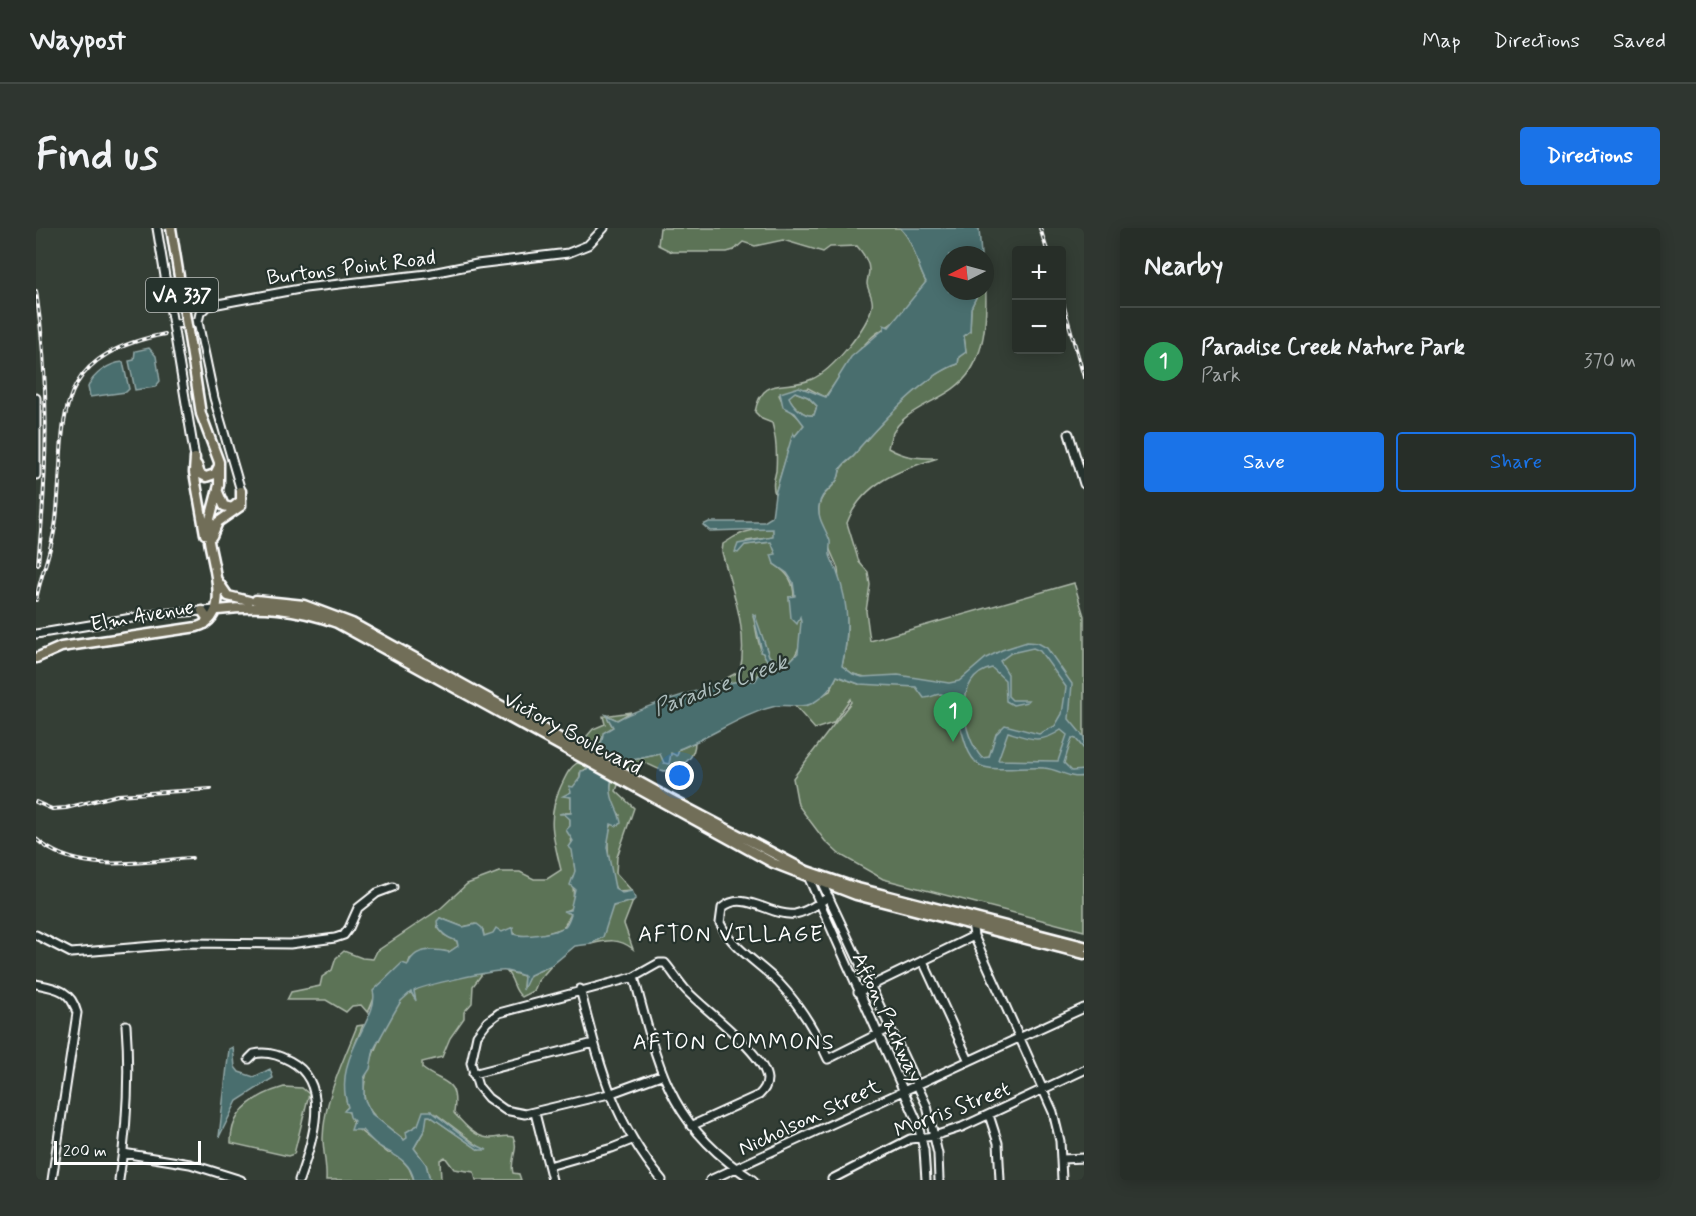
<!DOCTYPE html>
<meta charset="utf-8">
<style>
body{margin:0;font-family:Mynerve,sans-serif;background:#2f3630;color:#f1f3f6}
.controls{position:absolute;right:18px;top:18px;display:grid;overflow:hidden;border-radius:6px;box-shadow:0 3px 15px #0003}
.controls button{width:54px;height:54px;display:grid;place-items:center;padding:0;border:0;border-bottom:2px solid #434a45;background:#272e28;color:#f1f3f6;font:30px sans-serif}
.compass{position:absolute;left:904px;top:18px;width:54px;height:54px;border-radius:50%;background:#272e28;box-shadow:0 3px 15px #0003;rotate:264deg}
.scale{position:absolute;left:18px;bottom:15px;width:147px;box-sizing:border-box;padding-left:6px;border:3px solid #fff;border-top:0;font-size:16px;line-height:21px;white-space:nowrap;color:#fff;-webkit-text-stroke:4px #26332d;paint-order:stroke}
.you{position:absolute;left:644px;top:548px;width:21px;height:21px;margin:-15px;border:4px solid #fff;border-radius:50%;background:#1a73e8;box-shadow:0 0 0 9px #1a73e833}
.badge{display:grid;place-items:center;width:39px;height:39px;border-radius:50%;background:#1a73e8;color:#fff;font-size:20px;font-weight:700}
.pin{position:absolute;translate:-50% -50px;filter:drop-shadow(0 2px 3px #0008)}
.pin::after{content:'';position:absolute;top:32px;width:21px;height:18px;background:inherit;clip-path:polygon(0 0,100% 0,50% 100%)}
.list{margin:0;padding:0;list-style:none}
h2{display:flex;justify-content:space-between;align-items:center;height:78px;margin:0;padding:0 24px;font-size:26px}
h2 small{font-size:20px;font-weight:400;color:#a4a8a8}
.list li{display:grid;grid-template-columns:39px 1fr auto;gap:18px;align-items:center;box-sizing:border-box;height:108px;padding:0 24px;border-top:2px solid #434a45}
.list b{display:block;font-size:22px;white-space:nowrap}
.list p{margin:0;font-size:20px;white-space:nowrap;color:#a4a8a8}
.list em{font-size:20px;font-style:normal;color:#a4a8a8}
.actions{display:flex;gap:12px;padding:18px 24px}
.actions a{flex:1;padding:14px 0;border:2px solid #1a73e8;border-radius:6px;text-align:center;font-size:21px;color:#1a73e8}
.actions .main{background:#1a73e8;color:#fff}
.map{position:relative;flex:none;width:1048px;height:952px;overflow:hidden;border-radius:6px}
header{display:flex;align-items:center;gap:36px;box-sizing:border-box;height:84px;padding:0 30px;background:#272e28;border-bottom:2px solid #434a45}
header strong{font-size:28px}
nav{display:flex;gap:33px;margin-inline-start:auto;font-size:21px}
.intro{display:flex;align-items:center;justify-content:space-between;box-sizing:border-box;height:144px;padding:0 36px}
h1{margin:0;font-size:42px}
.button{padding:15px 27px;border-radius:6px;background:#1a73e8;color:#fff;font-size:21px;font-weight:700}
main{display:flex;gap:36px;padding:0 36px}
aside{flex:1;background:#272e28;border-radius:6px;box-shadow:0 3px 15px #0003}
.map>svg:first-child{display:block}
</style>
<header>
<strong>Waypost</strong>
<nav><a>Map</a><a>Directions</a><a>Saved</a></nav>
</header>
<div class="intro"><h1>Find us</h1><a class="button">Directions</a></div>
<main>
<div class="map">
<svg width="1048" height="952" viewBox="0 0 1048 952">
<rect width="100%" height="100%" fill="#343e35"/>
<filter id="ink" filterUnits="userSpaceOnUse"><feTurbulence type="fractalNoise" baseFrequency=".0167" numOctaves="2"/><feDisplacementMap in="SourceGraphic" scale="12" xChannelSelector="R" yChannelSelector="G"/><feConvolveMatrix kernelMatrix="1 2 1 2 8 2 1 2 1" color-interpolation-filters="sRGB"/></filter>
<g filter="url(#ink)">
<path fill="#5c7357" stroke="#aeb9ab" stroke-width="1.5" d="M624,0H864C879,14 880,37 890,54C881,66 872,81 861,91C853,99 843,102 835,110C816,127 804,149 789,169L772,160L743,167C748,181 761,184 768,197L759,208L757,207L739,266C736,257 738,252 740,243C741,229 740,209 736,195L726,191L719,184C726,146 751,163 776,151C796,143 832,99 836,78C838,71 832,63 831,56C831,51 833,47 833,42C833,33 827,25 821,18L794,19L787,24L747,12L719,18L707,14L698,22L691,24H636L622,17Z
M949,34C950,67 954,112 935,142C913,178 859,175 852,220C869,230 882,230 902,230C863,242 826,255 811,295L823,334L832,344L834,357L830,383L834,413L1038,355L1048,388V703L847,651L803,626L789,613L762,577L757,550L815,474L814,471L797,495L779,501L757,476L767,478L794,463L801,448L823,456L829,449L817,446L806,438C814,403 812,386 803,352C802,348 803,342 801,338C795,324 780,293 783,278C786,264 795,263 801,252C804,248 803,243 805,240C812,231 820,230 823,220C846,194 889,146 922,136L923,129L930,124L928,108L934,103L935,80L943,63H949Z
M759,164L772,169L781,178L778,187C768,189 757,178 752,168Z
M737,301L738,309L711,313L702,323L708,317L736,314L740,326L738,336C752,345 758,353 758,370L753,369C753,379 763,388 764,391C771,403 762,428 752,435L739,432L733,428L717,387C722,407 721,429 740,438L723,445L719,453H704L671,461L704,443C713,403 696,363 686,324L687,316C701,306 719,299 737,301Z
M595,484L581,492L570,487L577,499L570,504L560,523L551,508L557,501L569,496L567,488Z
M659,514C659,533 644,540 628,543C606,536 613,529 589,542L584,539L592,533L624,526L633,535L635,525Z
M541,535L555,538L544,545V550L532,568L535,569V585H530L534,591C534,608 537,624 539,642C540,647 536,652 537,656C537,665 539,671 536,680L529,683L535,686L527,700C514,704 485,715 476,703L448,708L447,702L439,696L427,699L404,690L401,698L408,707L421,713L422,718L413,724C399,721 387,724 374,731L372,737C346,747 342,760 332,785L325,777L316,778L310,784L290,772H251L255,764L284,758L286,749L296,742L300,730L308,723L326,730L337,731L341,723L405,680L431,656L463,644H484L498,651H511L525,642C517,609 510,589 525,558C530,548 532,541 541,535Z
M577,551L583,554L580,563L598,580L581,629L580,645L596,663L582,664C573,654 569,609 575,598C576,596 582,590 584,587C576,578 571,563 577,551Z
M597,673L588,696L597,721C583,710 572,712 555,716L577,678Z
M516,737L502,753L498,763L486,769C477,763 478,750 470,743L488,748L487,760L494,747Z
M441,745L446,746L437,758L436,775L428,784V790L414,810L406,829L386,834V840C407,857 423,849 418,885C427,895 438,909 453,910C462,911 468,906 477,909C484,921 473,932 477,945L483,946L485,952H440L438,944L418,941L409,929L404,932L405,952H394L390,936L378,920L389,901L390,888H394L443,922L445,920L400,886H387L382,897L371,904V910L368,912C355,900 334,890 329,872C322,848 354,785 370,766L375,764L378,770V763L385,758Z
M327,797C316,823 303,852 312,879L309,882L313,884L318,898L352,925L361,926L373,940L378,952H290C291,938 287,924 287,910C288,871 307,834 321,798Z
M248,859L266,860L273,866L258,926L252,928L195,915C194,882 220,867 248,859Z"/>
<path fill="#4a6e6e" stroke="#92a8a8" stroke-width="1.5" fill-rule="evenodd" d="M864,0H943L945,27H913V63H943L935,80L934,103L928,108L930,124L923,129L922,136C890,146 846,194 823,220C820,230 811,231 805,240C803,243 804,248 801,252C794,263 785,264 783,278C781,291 790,301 794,313C795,317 792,323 795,330C812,365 815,399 806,438L817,446L826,449L862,447L913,455L923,453L950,430L966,422L991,414L1002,415L1011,420L1036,456L1033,491L1048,509V521L1040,511L1036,510L1028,535L1036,543L1048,542V548C1034,552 1023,541 1008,540C990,538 966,544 948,539C921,531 929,471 905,466C900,466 894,470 888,470L880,459L823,456L801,448C795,460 789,468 777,475C767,481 751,476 740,478C705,486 674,510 643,521L641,528L635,525L633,536L628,535L624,526L592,533L575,554C573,574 583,580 585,595L580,598L575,596L571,619L579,660L586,665L596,663L600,670L597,673L577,678L567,709L555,716L539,718L516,737L494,747L487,762L488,748C483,746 475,744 470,743C461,741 384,758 378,763L380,773L375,764L365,773L358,785L338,821L334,841L328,850V870L336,886L368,912L371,910L370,904L382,897L387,883H395L438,916L451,922H443L394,888H391L389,901L378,920L390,936L394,952H378C373,929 354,927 339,915C335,912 330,906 326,902H315L318,893L314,889L313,884L308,883L312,879C295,829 345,789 337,763L366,735L372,737C378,719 399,721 413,724L422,718L421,713C411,710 401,703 401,693L404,690L427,699L441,696L446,700L448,708L457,705L460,700L466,704L477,699L478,706C488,710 519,705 528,699C532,696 533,691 535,686L527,683L534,682L539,661L534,657L539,643L536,622L533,619L537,613L530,602L534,598V591L527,585L523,586L535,585V569L527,568L535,564L533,558L537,559L544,550L545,543L551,542C559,532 567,515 567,505L577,499L570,487L581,492C603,480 696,448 719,453L726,442L738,441L740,438L732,434L727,425L724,424L725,419L717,386L719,387L733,428L739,432L752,435L762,425L765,394L764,389L761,396L755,390L753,369L759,368L757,354L751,345L738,336L735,327L740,326L735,314L709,317L702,325L699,324L702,316L737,309V301L674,303L667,297L673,294H728L736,289L739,266L757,205L759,208L768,197L759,185L747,179L744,165L763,159L790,169L815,129L848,101V97L853,99L890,54C880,37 879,14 864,0ZM759,164L772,169L781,178L778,187C768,189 757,178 753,169ZM997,420L1004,423L1030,459L1026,486L1019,498L1003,506L969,497L960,506L953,529L946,530C925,507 917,448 956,440L969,452L970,473L977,477L991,474L993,472H976L972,468V446L964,433L975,425ZM1025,502L1031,507L1022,533L962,532L972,504C994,511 1005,516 1025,502Z
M113,120L120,128L124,153L119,159L99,162L93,133L98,132L99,123Z
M87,134L93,161L90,164L54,169L52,159C57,146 73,135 87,134Z
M197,819L199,839L203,844L218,849L234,841L237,850L201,873L183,909L193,821Z"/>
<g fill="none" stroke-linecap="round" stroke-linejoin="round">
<defs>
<path id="minor" d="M121,0L159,230
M162,94L178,170L205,263
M138,96L162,94L164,85L171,78L269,60L391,46L441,36L532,25L552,17L568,0
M0,170V247
M1033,206L1048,256
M0,406L120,386L181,382
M771,646L881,893L888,922L890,952
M785,653L891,878L902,926L903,952
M793,669C782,675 772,684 759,686C734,689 708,661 686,680L684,695C697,721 722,734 742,754C764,777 779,802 792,831L854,800
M936,694L938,708L1017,884L1024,913L1026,952
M0,707L35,725L152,715L254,716L299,710L308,707L313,700L322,680L341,665L357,659
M887,733L933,833
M598,749C623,840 632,897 717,952
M0,756C21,760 35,762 41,785L16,952
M544,761C564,837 575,890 626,952
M822,764L938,708
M213,831L218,826C230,823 243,827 254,833C297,856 276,916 263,952
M437,846L558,815
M625,847L573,866L489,886L469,882L452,870L442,858L435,835L441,807L451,794L463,785L598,749L623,735H629C636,743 642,753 649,761C667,781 729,825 731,851C731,858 728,862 723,867L655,898
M499,885L516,952
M953,887L962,915L964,952
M87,925L154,936L205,952
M1026,931L1048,930
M513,938L576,920L596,912
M796,951L874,911L898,908L926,899L1048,842
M83,952C91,900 94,849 90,797
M674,952L1048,780"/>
<path id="major" d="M157,134L165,186L183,234V257L174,291L173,308
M159,230L158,244L169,306
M161,237L164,246L170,249L179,246L183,238
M182,264L188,278L196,280L202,275
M176,308L182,294L205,278V263
M181,352L192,368L213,373
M220,372L268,377L316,395L634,571L771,643L818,659L1048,718
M182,382C225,377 260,380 301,395L737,635L820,667L1048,726
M166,383L171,390L169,396
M0,430L25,419L161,399C196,389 177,339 173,313"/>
</defs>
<use href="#minor" stroke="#fff" stroke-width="11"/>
<use href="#major" stroke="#fff" stroke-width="13"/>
<use href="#minor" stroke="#26332d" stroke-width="7"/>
<use href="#major" stroke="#716e59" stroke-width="8"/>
<defs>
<path id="rail" d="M1004,0L1011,22
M0,63C14,154 11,245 2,336
M1026,72L1048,149
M0,372C5,345 17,319 20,292C31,194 9,130 129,106
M0,574L16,581L30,580L82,567L175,561
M0,611C42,648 105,633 156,630"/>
</defs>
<use href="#rail" stroke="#fff" stroke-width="4"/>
<use href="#rail" stroke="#26332d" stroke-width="1.5" stroke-dasharray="4.5" stroke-linecap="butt"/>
<defs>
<path id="major-bridge" d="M135,0L157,134"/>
</defs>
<use href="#major-bridge" stroke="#fff" stroke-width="13" stroke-linecap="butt"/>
<use href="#major-bridge" stroke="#716e59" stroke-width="8"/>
</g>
</g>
<g text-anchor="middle" stroke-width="4.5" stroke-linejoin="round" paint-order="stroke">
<rect fill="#26332d" stroke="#bec2c0" stroke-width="1.5" x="110" y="50" width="72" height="34" rx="4.5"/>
<g font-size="20" font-weight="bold" fill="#fff">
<text x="146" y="74">VA 337</text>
</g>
<g font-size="21" fill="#fff" stroke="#26332d">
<text transform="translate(315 39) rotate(-7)" y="7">Burtons Point Road</text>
<text transform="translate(106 387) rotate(-10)" y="7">Elm Avenue</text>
<text transform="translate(537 505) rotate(28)" y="7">Victory Boulevard</text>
<text transform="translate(852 789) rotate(65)" y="7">Afton Parkway</text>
<text transform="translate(916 881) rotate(-21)" y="7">Morris Street</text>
<text transform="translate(773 889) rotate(-25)" y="7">Nicholson Street</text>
</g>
<g font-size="22" font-style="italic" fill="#aebebe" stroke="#26332d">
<text transform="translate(684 456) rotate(-20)" y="8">Paradise Creek</text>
</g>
<g font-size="22" letter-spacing="1.5" fill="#fff" stroke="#26332d">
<text x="695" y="713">AFTON VILLAGE</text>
<text x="698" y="821">AFTON COMMONS</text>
</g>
</g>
</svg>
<div class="controls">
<button>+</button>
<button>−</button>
</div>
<svg class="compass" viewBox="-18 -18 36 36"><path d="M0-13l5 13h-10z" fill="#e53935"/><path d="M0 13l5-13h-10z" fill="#a4a8a8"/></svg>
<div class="scale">200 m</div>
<div class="you"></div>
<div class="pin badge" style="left:917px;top:514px;background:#2e9e5b">1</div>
</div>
<aside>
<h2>Nearby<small></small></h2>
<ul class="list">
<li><span class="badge" style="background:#2e9e5b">1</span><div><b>Paradise Creek Nature Park</b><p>Park</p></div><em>370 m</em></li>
</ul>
<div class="actions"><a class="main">Save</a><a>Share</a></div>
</aside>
</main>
